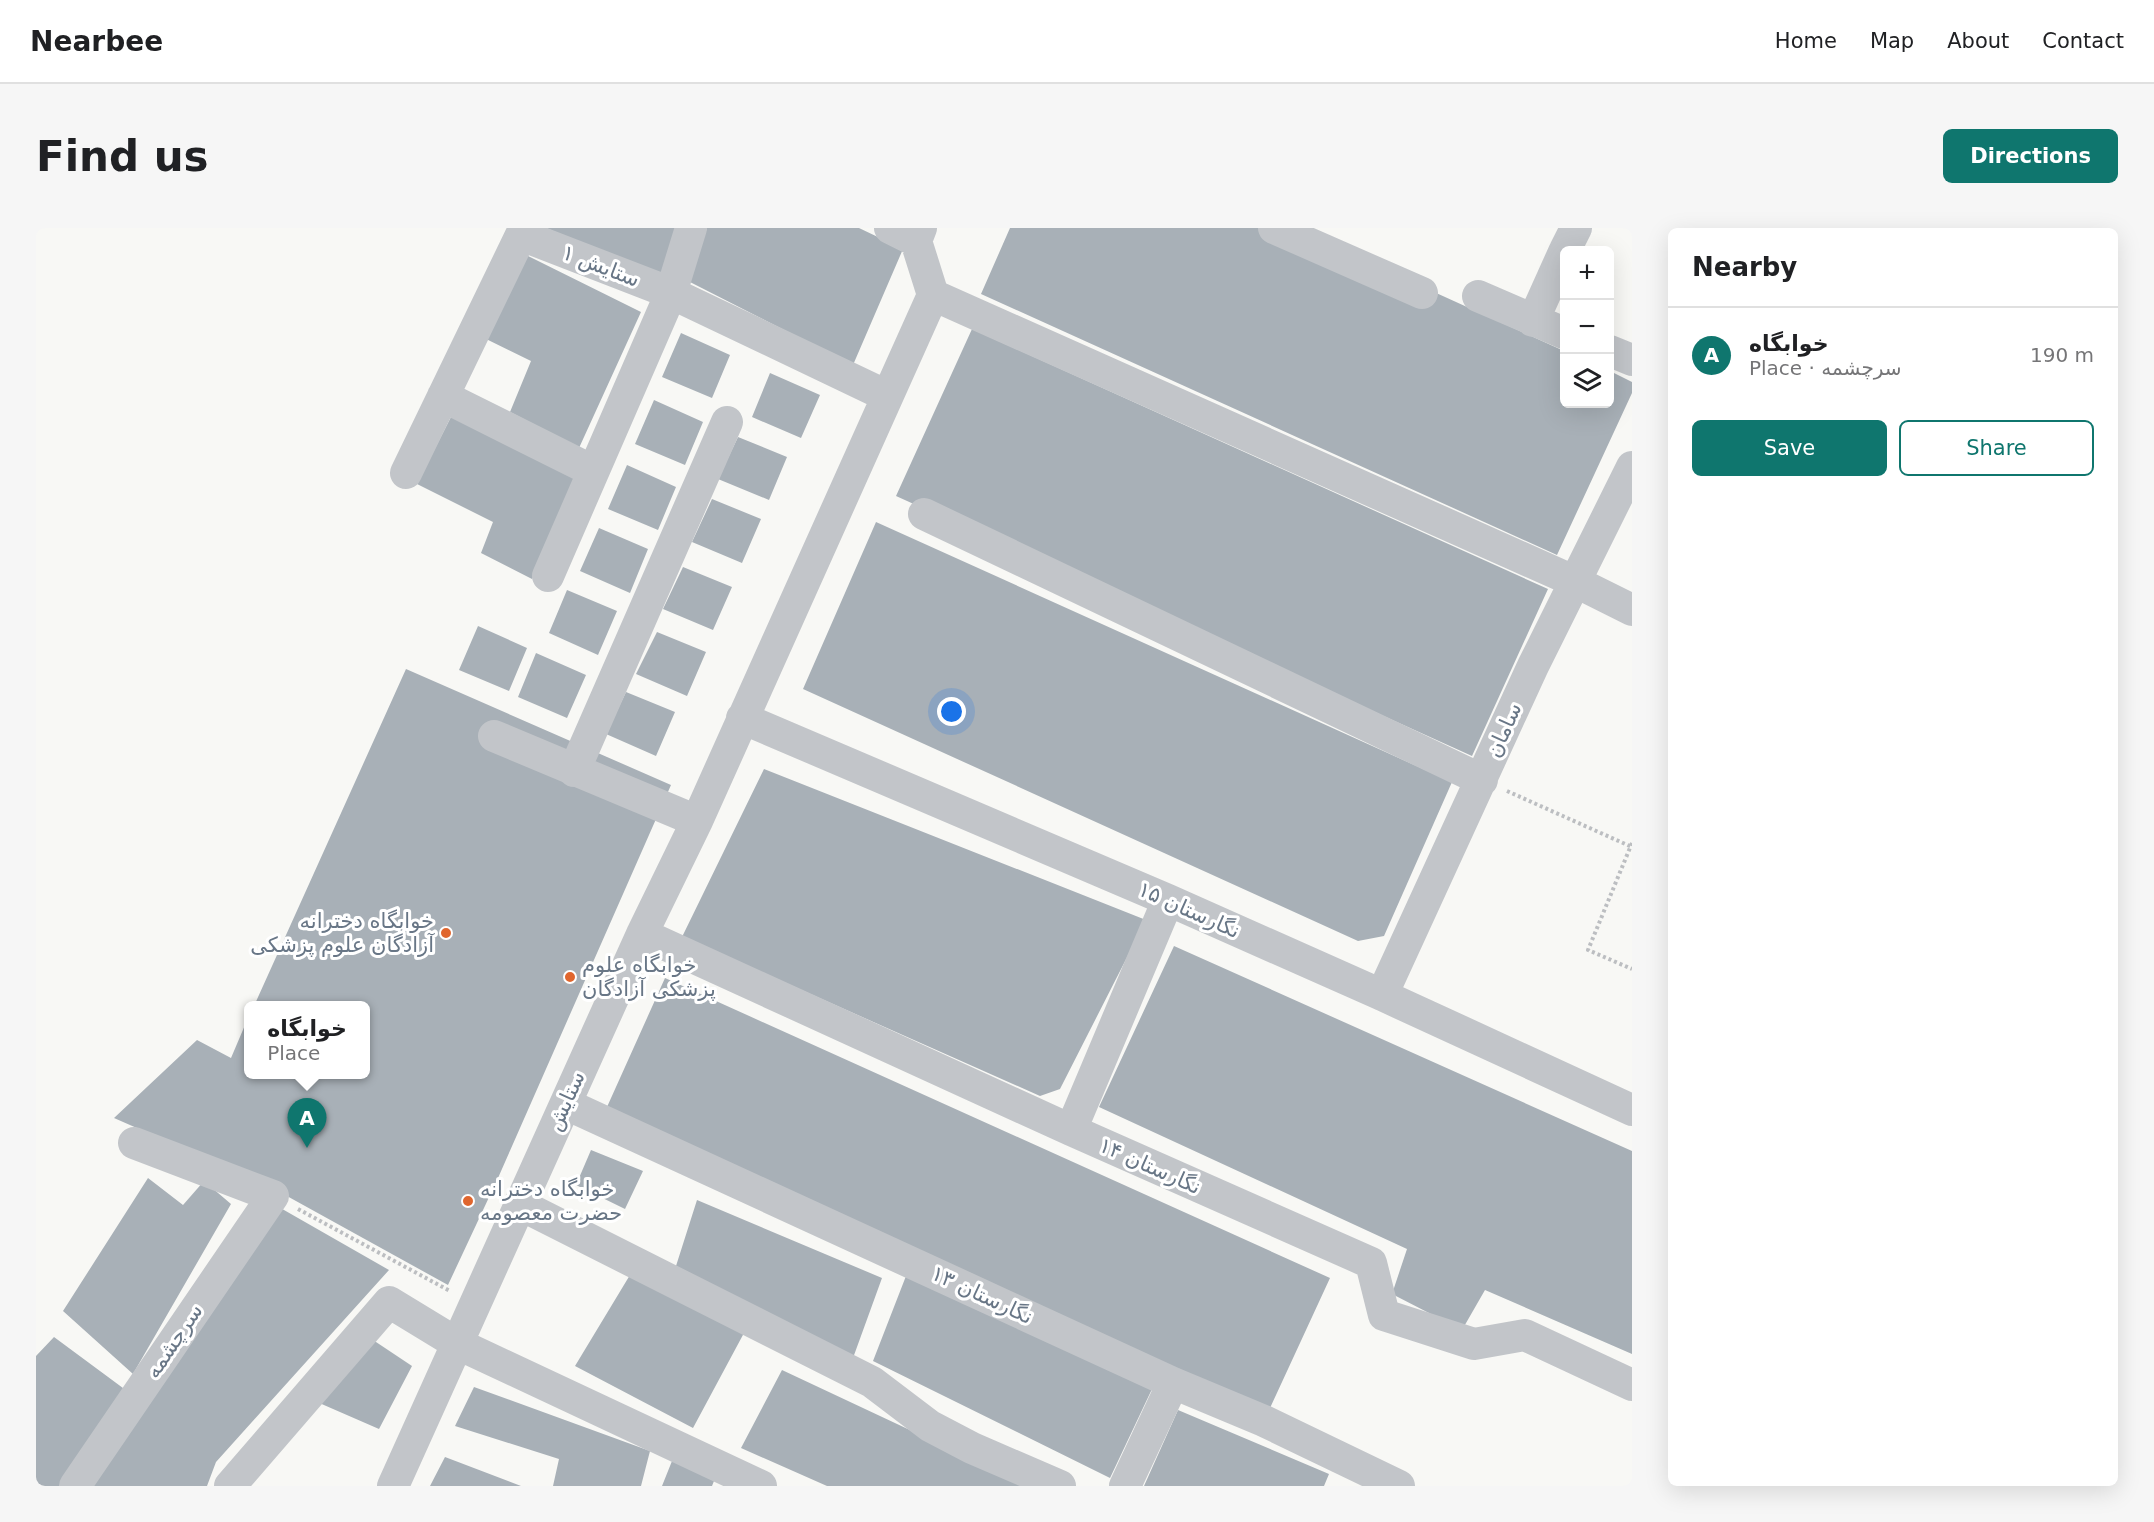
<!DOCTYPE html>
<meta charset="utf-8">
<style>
body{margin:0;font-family:"DejaVu Sans","Noto Sans Arabic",sans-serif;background:#f6f6f6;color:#202124}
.controls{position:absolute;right:18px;top:18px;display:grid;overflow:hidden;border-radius:9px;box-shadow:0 6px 24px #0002}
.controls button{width:54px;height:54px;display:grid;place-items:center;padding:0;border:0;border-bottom:2px solid #e0e0e0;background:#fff;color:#202124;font:30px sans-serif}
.you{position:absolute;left:916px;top:484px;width:21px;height:21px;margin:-15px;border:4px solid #fff;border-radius:50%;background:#1a73e8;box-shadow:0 0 0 9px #1a73e833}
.badge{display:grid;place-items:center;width:39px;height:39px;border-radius:50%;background:#0f766e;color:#fff;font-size:20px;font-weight:700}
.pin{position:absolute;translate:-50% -50px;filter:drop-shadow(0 2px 3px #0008)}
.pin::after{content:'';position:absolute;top:32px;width:21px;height:18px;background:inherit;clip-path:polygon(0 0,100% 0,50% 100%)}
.popup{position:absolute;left:208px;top:773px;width:126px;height:78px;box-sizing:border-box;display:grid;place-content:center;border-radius:9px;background:#fff;filter:drop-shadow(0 2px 4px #0005);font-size:20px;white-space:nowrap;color:#757577}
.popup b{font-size:22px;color:#202124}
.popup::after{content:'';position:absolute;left:50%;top:100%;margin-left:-12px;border:12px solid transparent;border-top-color:#fff}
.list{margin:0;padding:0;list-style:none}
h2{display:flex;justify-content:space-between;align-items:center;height:78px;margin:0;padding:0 24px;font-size:26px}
h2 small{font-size:20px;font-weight:400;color:#757577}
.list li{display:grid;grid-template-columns:39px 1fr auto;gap:18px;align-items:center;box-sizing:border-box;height:96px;padding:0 24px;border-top:2px solid #e0e0e0}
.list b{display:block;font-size:22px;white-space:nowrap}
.list p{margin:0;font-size:20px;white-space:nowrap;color:#757577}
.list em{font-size:20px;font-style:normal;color:#757577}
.actions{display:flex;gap:12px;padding:18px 24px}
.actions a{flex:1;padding:14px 0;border:2px solid #0f766e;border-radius:9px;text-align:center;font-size:21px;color:#0f766e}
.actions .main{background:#0f766e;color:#fff}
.icon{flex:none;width:33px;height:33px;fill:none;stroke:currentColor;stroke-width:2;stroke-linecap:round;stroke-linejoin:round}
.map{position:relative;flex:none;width:1596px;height:1258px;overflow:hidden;border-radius:9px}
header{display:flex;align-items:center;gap:36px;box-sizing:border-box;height:84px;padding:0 30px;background:#fff;border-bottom:2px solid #e0e0e0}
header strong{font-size:28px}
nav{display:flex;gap:33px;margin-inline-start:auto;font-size:21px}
.intro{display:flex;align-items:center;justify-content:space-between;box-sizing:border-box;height:144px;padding:0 36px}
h1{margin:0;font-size:42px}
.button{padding:15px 27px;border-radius:9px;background:#0f766e;color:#fff;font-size:21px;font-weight:700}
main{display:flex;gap:36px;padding:0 36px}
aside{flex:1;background:#fff;border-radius:9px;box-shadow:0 6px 24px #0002}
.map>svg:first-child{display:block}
</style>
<header>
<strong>Nearbee</strong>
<nav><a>Home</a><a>Map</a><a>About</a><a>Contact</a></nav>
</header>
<div class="intro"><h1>Find us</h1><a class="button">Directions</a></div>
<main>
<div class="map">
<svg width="1596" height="1258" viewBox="0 0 1596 1258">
<rect width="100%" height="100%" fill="#f8f8f5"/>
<path fill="#a8b0b7" d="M510,0H654L628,49Z
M671,0H823L867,21L817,137L652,53Z
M974,0H1257L1528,123V176H1574V143L1596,154V165L1521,327L945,66Z
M486,25L605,84L543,220L474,184L495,133L446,109Z
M936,101L1512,361L1436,528L860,268Z
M645,105L694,127L676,170L626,149Z
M734,145L784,167L765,210L716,189Z
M618,172L667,194L649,237L599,216Z
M418,183L541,245L496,351L445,325L457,294L381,256Z
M702,209L751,229L733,272L682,251Z
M591,237L640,259L622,302L572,281Z
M676,271L725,291L706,335L656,314Z
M840,294L1416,554L1348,708L1322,713L767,461Z
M563,300L612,321L594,365L544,343Z
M647,339L696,359L677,402L627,381Z
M531,362L581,383L562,427L513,405Z
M442,398L491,420L473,463L423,442Z
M621,404L670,424L651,468L600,446Z
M500,425L550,447L531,490L482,469Z
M370,441L635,557L462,950L412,1057L231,957L78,890L161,812L195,830L212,790V846H330V778H218Z
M590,464L639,484L620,528L570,506Z
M728,541L1110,692L1024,861L1004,868L646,709Z
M1138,718L1596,923V1126L1449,1062L1426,1102L1356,1066L1371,1021L1063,879Z
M629,750L1294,1050L1228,1193L571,879Z
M555,922L607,943L589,981L540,957Z
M112,950L147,977L168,953L195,976L97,1146L27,1083Z
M661,972L846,1050L817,1130L640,1038Z
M241,978L353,1042L180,1234L171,1258H57Z
M597,1042L708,1105L657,1200L539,1138Z
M870,1048L1116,1161L1074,1250L837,1133Z
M18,1109L91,1163L27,1258H0V1128Z
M334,1110L376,1138L343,1201L281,1174Z
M746,1142L993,1258H791L705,1220Z
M438,1159L614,1223L605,1258H517L523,1231L419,1198Z
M1142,1182L1293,1246L1288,1258H1108Z
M638,1228L678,1253L676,1258H626Z
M409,1229L485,1258H394Z"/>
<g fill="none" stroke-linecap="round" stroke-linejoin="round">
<path stroke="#bcbec1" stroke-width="4" stroke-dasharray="3 3" stroke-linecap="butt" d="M1471,563L1596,619
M1596,615L1552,722L1596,741
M262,981L414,1063"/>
<path stroke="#c2c5c9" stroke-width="32" d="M854,0L880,13
M1238,0L1386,65
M1529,22L1540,0
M897,67L1540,354L1596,382
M1442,68L1528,105
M1497,93L1528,24
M1574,123L1596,132
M407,168L557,243
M370,245L485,7L635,65L851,168
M888,286L1446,552
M512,348L635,65L655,0
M706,490L1132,672L1346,767L1596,882
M458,508L661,593
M538,543L691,194
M606,706L1035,902L1335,1035L1348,1087L1438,1116L1489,1107L1596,1157
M1346,767L1497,438L1596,239
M530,876L1137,1155L1228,1193L1363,1258
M1035,902L1132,672
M483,976L836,1154L894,1198L936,1220L1024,1258
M39,1258L237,968L98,915
M194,1258L353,1074L422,1116L725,1258
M357,1258L606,706L661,593L897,67L880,13L885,0
M1089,1258L1137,1155"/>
</g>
<g fill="#e0662e" stroke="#fff" stroke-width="2">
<circle cx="410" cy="705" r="6"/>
<circle cx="534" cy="749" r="6"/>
<circle cx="432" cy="973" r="6"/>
</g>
<g text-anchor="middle" stroke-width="6" stroke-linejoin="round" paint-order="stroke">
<g font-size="21" fill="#687686" stroke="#fff">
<text transform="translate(565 38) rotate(21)" y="7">ستایش ۱</text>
<text transform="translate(1468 502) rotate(-66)" y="7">سامان</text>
<text transform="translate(1153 682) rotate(24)" y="7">نگارستان ۱۵</text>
<text transform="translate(530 873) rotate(-66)" y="7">ستایش</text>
<text transform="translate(1114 938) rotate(24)" y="7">نگارستان ۱۴</text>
<text transform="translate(946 1067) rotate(25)" y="7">نگارستان ۱۳</text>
<text transform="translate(138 1113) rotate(-56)" y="7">سرچشمه</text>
</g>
<g font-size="21" fill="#687686" stroke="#fff" text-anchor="start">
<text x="398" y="700" text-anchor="end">خوابگاه دخترانه<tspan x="398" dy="24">آزادگان علوم پزشکی</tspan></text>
<text x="546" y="744">خوابگاه علوم<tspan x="546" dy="24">پزشکی آزادگان</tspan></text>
<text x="444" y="968">خوابگاه دخترانه<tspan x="444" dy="24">حضرت معصومه</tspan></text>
</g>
</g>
</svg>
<div class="controls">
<button>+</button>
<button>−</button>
<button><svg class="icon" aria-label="layers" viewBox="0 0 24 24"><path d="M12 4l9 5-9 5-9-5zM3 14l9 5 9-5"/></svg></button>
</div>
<div class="you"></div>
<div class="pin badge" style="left:271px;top:920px">A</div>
<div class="popup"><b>خوابگاه</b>Place</div>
</div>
<aside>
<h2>Nearby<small></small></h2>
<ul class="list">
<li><span class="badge">A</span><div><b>خوابگاه</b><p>Place · سرچشمه</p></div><em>190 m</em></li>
</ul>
<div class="actions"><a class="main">Save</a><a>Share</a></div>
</aside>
</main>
